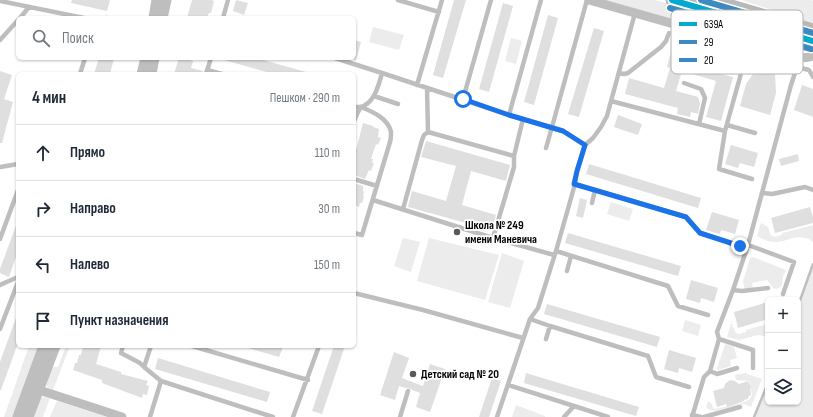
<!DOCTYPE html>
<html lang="ru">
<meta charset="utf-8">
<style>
body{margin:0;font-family:"Sofia Sans Condensed",sans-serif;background:#f6f6f7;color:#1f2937}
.controls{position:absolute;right:12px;bottom:12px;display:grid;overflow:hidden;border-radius:6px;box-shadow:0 1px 3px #0004}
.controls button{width:36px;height:36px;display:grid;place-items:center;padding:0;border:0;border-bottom:1px solid #e0e1e3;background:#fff;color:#1f2937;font:20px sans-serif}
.stop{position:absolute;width:12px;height:12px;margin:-9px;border:3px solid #1a73e8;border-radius:50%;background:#fff}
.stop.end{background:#1a73e8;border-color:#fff;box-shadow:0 1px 4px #0008}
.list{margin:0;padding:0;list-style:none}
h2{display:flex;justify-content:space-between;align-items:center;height:52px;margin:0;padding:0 16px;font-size:17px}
h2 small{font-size:13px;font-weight:400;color:#747a83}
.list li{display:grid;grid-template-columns:26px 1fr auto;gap:12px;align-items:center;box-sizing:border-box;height:56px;padding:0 16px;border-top:1px solid #e0e1e3}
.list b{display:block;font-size:15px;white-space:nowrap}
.list em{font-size:13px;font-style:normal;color:#747a83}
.icon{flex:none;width:22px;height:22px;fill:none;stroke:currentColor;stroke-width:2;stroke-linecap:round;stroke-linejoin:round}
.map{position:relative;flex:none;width:813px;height:417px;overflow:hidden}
.search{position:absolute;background:#fff;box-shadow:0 1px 3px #0004;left:16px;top:16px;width:340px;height:44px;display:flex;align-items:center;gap:10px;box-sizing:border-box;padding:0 14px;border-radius:6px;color:#747a83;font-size:15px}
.panel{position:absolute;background:#fff;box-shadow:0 1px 3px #0004;left:16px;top:72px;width:340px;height:276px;border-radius:6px}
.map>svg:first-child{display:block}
</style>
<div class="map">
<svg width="813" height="417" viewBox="0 0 813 417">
<rect width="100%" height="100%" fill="#fff"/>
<path fill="#ececec" d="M604,0H655L697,12L694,25Z
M742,0H812L813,1V24Z
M701,18L711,21V23L718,25L719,22L756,34L758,29L813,46V49L801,53H793L698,26Z
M373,27L404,35L399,50L369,42Z
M511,38L522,41L516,64L505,61Z
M611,202L633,209L629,221L607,214Z
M761,223L768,227L770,234L774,237L782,235V233L813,225V242C799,231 787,243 774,242C769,242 763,239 759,237L757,236Z
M403,238L420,242L411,272L394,266Z
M429,238L499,255L485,300L417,281Z
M502,253L524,261L510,308L488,302Z
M753,257L786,270C786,270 784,275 783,276C782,283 784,287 776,289L773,288L767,280L752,283L753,288L745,290L743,282L750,258Z
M813,266V417H755L768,383V402H798V305L810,273Z
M685,320L701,325L698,336L682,331Z
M731,324H733L732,327L734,328L735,332L738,334L746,332V330L768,324V337L758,335L739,340L727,337Z
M725,344L734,347L737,358L730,360L731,366L718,370L717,369Z
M29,346H39L13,417H4Z
M66,346H70L53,390L47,387C45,382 48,371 52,368C54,366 55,367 58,367Z
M745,373L762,379L751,407L744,404L714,411L708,409L706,407L708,401L712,404L713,408L715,409L739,404L749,400L752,395L749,381L736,380L735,375Z
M43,397L50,398L43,417H33L40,399Z
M57,401L107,417H50Z
M516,405L545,416V417H512Z"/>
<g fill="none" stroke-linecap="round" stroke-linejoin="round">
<path stroke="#bfbfbf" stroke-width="2.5" d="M798,306L813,264
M754,417L768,383"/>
</g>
<path fill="#dfdfdf" d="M72,0H110L107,11L71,3Z
M192,0H211L214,1L211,13H209L207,18H187Z
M236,0L248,3L244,15L233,11Z
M454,0H466L443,78L433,75Z
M503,3L513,6L489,92L479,89Z
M548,15L558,18L534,105L524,102Z
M594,28L604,31L579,117L568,114Z
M354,40L361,42L356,61L354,60Z
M673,44L725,59L721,74L733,77L721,121L706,117L716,81L682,71L676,91L698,97L700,104L698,114L691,112L690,117L677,114L678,108L625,94L629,78L664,88L670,68L667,67Z
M99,58H114L110,74H94Z
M179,58H183L193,61L191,68L203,71L202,74H174Z
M224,58H256L306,72V74H274L224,60Z
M758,67L775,73L776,93L770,115L740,106L746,84Z
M0,71L12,75L4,99L13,102L2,143H0Z
M802,85L813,89V117L794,110Z
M618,115L642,124L638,135L614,127Z
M363,123L373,126V127L379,129L378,137L381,138L378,145L376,144L371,159H373L372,163H374L371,171L369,170L365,179L354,175V158Z
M426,141L510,165L506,181L471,171L462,205L496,215L491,230L408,207L412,191L446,201L456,166L421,157Z
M731,145L758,153L754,167L740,163L738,168L725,164Z
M798,154L799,161L781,166L779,159Z
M589,164L701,198L698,208L586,174Z
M354,183L363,186V191L364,192L363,196H364L362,203H360L359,207L354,205Z
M580,198L587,200L583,218L576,216Z
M810,207L813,217V223L775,233L771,218Z
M712,212L739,220L735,234L721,230L720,234L706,230Z
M17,223L18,251L9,277L0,273V269Z
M568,233L681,266L678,276L565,243Z
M691,280L718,288L714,302L701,298L700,303L686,299Z
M768,302V319L738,328L734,312Z
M547,304L660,337L657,347L544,314Z
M17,315H18V343L1,390H0V362Z
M86,346H101L96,364L121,372V374L148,381L146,385L149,386L147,395L143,394L142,398L102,383V380L73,370L75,363H77L79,355H81L83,347L85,348Z
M248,346H278L283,347L279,357L248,348Z
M334,346H345L322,414L312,411Z
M669,350L696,358L692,372L679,368L678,373L664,369Z
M394,352L409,358L402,378L423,386L430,364L445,369L430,412L416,407L420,393L412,390L409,388H406L399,386L395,400L380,395Z
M158,358L270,392L267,402L155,369Z
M526,373L639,407L636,416L524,383Z
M492,378L501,381L489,417H479Z
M730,380L735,381L739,384L748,381L751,387L750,389L751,395L748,397V399L744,400V401L739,403L727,407L726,404L717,407L713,391L724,388L725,384Z"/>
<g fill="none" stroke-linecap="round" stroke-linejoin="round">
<path stroke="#bebebe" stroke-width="4.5" d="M398,0L439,12
M0,1L84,18
M20,18L29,7
M106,18H107
M223,18L228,0
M0,40L18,20
M749,45L725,131L719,169L752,179
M335,58L382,73
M797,67L809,70L813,77
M207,70L222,74
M619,73L624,74L628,73L661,47L666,41L669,33
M80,74L85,58
M206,74L211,58
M684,83L701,89L705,98L699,124
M417,85L442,0
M374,96L398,104
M463,99L491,0
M611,101L725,131
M354,107C356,107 358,107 360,107C374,105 379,84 382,73L509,115L563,131L585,145
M509,115L541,0
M354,121L358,112L361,107C373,112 388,118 391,132C391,135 391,139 390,142L362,235L354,233
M727,125L755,133
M428,132L514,156
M546,148L552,127L587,0
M0,167L18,164
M354,179L377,186
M575,184L686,217L700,233L740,246
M763,193L772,194L805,187L813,190
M373,200L493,238L554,255
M592,203L595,190
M403,209L422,140L424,135L428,132L427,88
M493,238L514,167V156L523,119
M0,239L18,190
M748,245L794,262L783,294
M556,251L668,286L678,306L708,315
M567,271L571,256
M0,285L18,277
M733,290L742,291L768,288
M354,293L423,310L523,338
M530,319L550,326L648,356L656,377L689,387
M0,329L18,282
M546,339L550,326
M719,339L753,350V368
M123,346L121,353L140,363L144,367
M192,346L308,380
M710,371L717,374L737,368
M161,381L273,417
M508,385L574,406
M692,415L701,417
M150,417L161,381L144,367L151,346
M293,417L319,346
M400,417L408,391
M497,417L530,319L538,308L556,251L575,184L577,171L585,145L593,138L601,127L607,116L635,13
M564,417L574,406L608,417
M692,417L704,377L710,371L719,339L717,332L733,290L748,245L791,85L797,67L798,58
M704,417L740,407"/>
<path stroke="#bebebe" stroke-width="9" d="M589,0L787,56C796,58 804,59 813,56
M33,388L122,417"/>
<path stroke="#bebebe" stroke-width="11" d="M154,18L157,0
M162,18L166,0
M142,74L146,58
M151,74L154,58
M18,417L44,346
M28,417L55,346"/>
<path stroke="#b8b8b8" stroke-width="13" d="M672,0L717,13L813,41
M711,0L813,30"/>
<defs>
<path id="bus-1" d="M672,0L813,41"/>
<path id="bus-2" d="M670,8L811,49"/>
<path id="bus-3" d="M701,0L813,33"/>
</defs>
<use href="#bus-1" stroke="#fff" stroke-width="9"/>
<use href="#bus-2" stroke="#fff" stroke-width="9"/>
<use href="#bus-3" stroke="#fff" stroke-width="9"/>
<use href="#bus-1" stroke="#00a9ce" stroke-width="6"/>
<use href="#bus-2" stroke="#3d8ac2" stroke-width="6"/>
<use href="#bus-3" stroke="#3d8ac2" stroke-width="6"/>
</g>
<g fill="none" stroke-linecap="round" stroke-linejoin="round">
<path stroke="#1a73e8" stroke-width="5" d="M463,99L509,115L563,131L585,145L577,171L574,184L686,217L700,233L740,246"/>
</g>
<g fill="#595959" stroke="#fff" stroke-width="1.5">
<circle cx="457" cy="232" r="4"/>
<circle cx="413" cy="374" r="4"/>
</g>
<g text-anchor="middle" stroke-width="3.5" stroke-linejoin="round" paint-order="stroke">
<g font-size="12" font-weight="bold" fill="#000" stroke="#fff" text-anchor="start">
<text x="465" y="229">Школа № 249<tspan x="465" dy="14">имени Маневича</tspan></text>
<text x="421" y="378">Детский сад № 20</text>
</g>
</g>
<rect x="671" y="10" width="132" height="64" rx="6" fill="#fff" stroke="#b2b2b2" stroke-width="1"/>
<rect x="679" y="22" width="18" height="4" fill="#00a9ce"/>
<rect x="679" y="40" width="18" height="4" fill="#3d8ac2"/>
<rect x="679" y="58" width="18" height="4" fill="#3d8ac2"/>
<g font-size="11" fill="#000">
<text x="704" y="28">639А</text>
<text x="704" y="46">29</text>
<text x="704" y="64">20</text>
</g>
</svg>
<div class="controls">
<button>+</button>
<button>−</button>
<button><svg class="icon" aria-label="layers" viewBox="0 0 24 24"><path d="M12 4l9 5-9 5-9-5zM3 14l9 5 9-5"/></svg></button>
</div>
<div class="stop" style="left:463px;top:99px"></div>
<div class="stop end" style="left:740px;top:246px"></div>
<div class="search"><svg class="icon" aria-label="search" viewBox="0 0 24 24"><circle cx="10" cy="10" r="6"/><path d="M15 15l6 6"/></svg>Поиск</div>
<section class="panel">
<h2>4 мин<small>Пешком · 290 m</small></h2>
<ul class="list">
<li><svg class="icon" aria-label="ahead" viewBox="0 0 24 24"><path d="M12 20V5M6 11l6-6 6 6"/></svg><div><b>Прямо</b></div><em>110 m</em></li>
<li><svg class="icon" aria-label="right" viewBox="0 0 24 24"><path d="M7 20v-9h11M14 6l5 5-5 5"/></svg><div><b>Направо</b></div><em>30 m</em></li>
<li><svg class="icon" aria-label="left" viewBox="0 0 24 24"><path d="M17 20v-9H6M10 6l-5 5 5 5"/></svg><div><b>Налево</b></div><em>150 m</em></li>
<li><svg class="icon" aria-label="arrive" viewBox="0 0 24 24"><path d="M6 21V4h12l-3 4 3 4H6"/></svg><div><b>Пункт назначения</b></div></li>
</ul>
</section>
</div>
